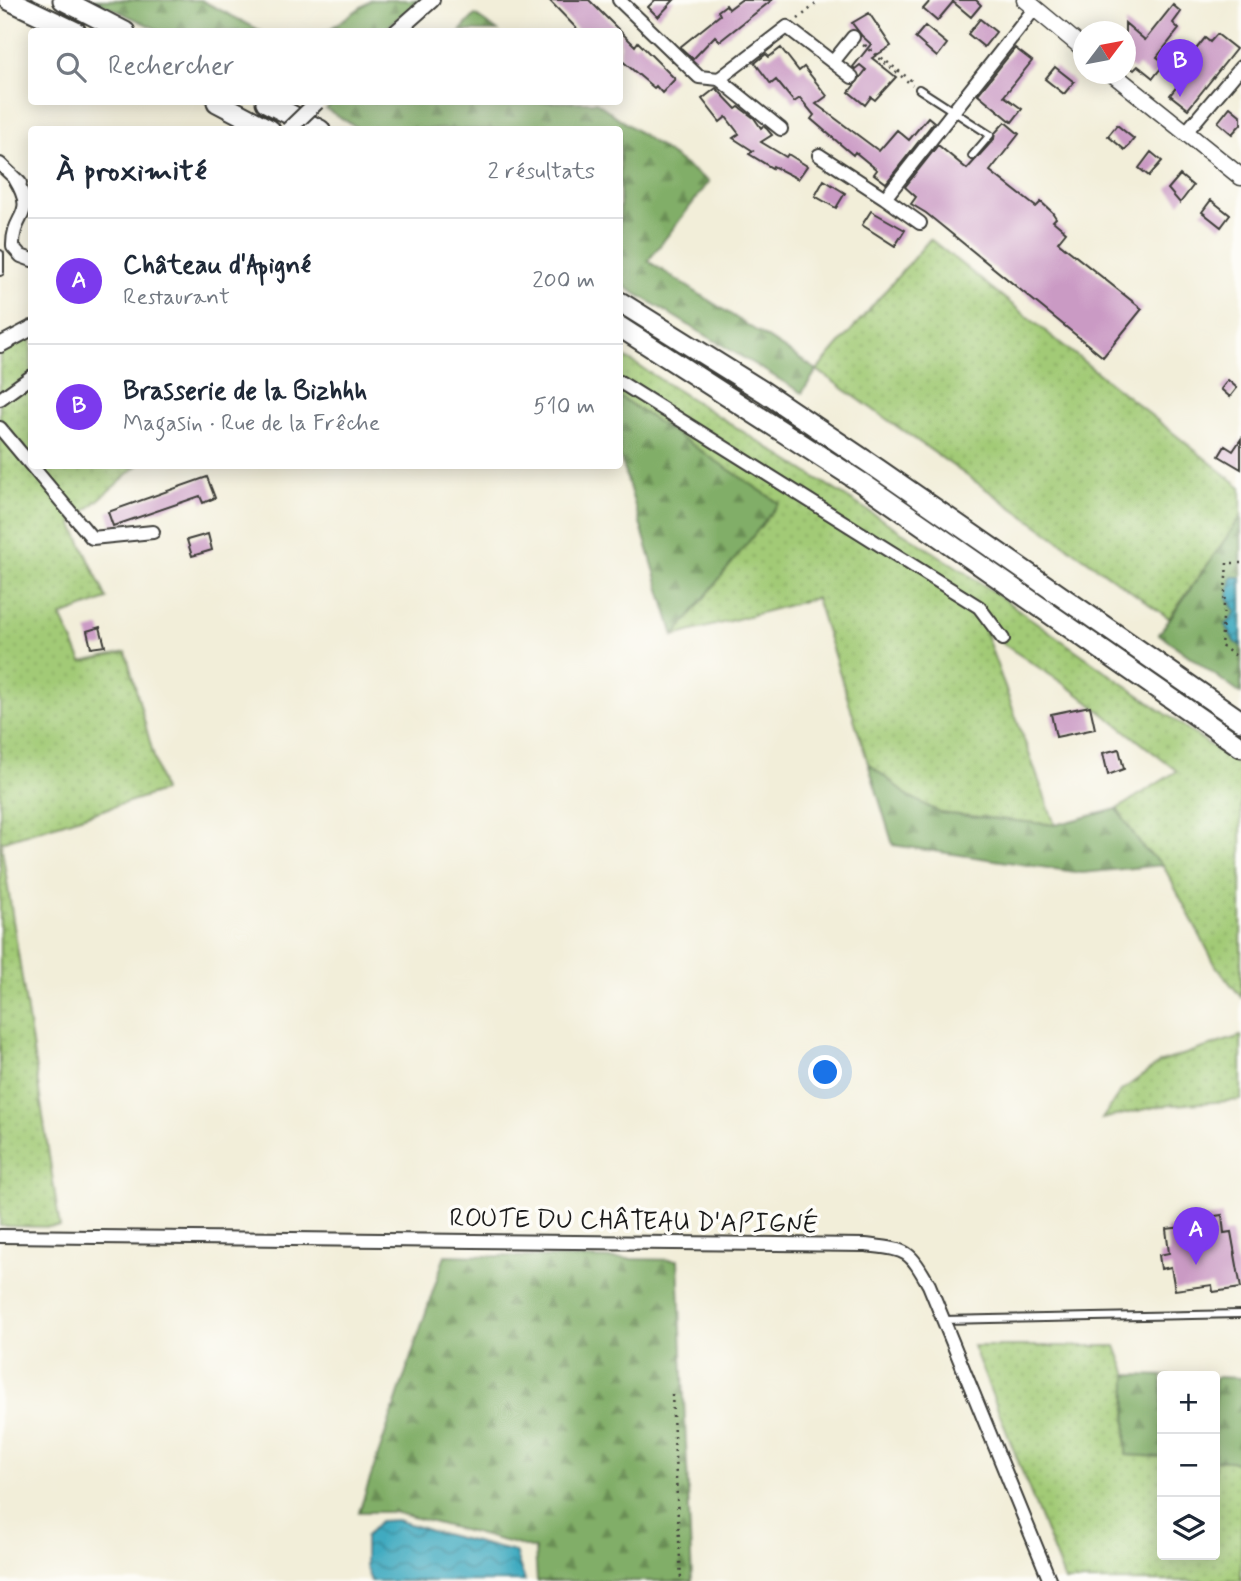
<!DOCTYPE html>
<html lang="fr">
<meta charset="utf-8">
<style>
body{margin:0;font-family:Mynerve,sans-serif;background:#f6f6f7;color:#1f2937}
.controls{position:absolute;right:21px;bottom:21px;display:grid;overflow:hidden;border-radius:7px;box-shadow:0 4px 18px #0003}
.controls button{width:63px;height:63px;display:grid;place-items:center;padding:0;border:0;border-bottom:2px solid #e0e1e3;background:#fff;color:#1f2937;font:35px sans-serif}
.compass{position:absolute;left:1073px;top:21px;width:63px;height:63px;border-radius:50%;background:#fff;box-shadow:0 4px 18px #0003;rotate:58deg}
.you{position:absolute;left:826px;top:1073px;width:24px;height:24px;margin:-18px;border:5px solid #fff;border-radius:50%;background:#1a73e8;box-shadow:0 0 0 10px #1a73e833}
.badge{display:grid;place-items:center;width:46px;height:46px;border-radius:50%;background:#7c3aed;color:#fff;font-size:23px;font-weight:700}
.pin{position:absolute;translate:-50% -58px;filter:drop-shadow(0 2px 4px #0008)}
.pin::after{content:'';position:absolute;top:37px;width:24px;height:21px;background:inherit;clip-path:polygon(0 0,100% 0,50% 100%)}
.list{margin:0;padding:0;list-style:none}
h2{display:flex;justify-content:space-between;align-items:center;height:91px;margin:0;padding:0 28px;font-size:30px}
h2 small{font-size:23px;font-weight:400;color:#747a83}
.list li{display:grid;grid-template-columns:46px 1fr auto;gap:21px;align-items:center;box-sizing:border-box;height:126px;padding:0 28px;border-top:2px solid #e0e1e3}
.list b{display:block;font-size:26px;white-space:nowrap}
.list p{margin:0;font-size:23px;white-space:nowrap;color:#747a83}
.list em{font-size:23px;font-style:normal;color:#747a83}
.icon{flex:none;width:38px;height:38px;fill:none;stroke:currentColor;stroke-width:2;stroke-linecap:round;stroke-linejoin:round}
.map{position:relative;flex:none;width:1241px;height:1581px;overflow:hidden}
.search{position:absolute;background:#fff;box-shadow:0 4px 18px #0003;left:28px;top:28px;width:595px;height:77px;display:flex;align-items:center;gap:18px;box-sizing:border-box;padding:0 24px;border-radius:7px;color:#747a83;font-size:26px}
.panel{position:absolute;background:#fff;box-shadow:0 4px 18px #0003;left:28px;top:126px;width:595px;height:343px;border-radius:7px}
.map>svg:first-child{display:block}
</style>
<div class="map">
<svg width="1241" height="1581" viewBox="0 0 1241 1581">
<defs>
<pattern id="grass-dots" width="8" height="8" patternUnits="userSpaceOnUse" patternTransform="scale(1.75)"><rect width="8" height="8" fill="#a2ca76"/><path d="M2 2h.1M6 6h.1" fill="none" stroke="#8bad66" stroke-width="1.8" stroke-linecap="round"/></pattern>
<pattern id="forest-firs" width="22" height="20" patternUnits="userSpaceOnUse" patternTransform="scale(1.75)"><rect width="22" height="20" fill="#81ae67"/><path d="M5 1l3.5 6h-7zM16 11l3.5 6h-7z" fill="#698d54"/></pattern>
<pattern id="water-waves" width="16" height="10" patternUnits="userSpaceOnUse" patternTransform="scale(1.75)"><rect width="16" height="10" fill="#41aac0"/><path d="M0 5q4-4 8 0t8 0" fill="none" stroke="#368a9b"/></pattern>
</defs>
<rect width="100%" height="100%" fill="#fdfcf7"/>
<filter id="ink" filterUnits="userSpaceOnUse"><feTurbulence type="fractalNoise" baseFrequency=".0143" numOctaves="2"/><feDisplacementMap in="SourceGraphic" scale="14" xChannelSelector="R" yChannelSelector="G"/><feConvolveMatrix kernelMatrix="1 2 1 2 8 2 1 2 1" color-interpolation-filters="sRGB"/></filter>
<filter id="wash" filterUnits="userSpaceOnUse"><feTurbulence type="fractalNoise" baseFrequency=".00686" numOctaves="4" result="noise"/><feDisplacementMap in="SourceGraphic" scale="28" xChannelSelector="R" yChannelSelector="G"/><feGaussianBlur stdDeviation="1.57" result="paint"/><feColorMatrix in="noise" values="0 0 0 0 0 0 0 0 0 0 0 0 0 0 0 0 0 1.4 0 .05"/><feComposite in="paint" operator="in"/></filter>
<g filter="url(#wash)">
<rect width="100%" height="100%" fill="#f2eed9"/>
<path fill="url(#grass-dots)" stroke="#5f7349" stroke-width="2" d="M930,239L1241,487V517L1169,618L817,370Z
M31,337L32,466H137L72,523L107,599L61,616L82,662L126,652L163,791L1,842L60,1227L0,1226V353Z
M620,354L965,572L1241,767V997L1216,966L1163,865L1143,848L1117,809L1177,771L1073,690L985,632L1055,825L940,813L907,795L868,763L816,598L674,636L779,503L620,397Z
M1241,1036V1100L1160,1106L1102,1119L1121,1091L1161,1062Z
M973,1346H1116L1127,1375L1126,1455L1162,1457V1555H1215V1460L1241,1462V1581H1065Z"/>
<path fill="url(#forest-firs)" stroke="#4e6542" stroke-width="2" d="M94,0H201L261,31H161Z
M371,0H419L383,31H327Z
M475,15L498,31H460Z
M334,102H596L709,182L648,261L817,370L802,393L620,284V130L360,129L326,109Z
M620,397L779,503L674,636L620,456Z
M1241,517V577H1233L1236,612L1234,641L1241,646V694L1159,634Z
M868,763L907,795L940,813L1055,825L1117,809L1143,848L1163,865L1082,873L893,845Z
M445,1255L678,1260L692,1581H537L535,1549L393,1512H359Z
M1127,1375L1171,1376H1162V1457L1126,1455Z
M1215,1377L1241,1378V1462L1215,1460Z"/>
<path fill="url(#water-waves)" stroke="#2e636e" stroke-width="2" d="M1232,577H1241V646L1234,641L1226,625L1236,612L1228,597Z
M397,1520L431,1531L515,1552L525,1581H371L365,1566V1537L380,1521Z"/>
<g id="blocks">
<path fill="#ca9ac4" d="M549,0H589L635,46L638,42L675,79L662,93L656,86L654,88L620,59V32H580Z
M655,0H674L658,17L648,7Z
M741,0H772L720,41L715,36L693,59L680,47L720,15L718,11L726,5L729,9Z
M931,0H976L981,5L971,17L953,2L937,21L923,9Z
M1173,5L1181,12L1173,23L1179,29L1157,57L1165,63L1153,78L1138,66L1134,70L1125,63V23L1145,40Z
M869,13L891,46L872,58L896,77L875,100L871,97L865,105L849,92L866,70L860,65L855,69L853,67L871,44L862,36L852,23Z
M980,19L996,32L984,47L968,34Z
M925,26L947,44L937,57L915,38Z
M1217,34L1236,49L1188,109L1170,95L1191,69L1184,64L1205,38L1210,42Z
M781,48L799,71L804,67L827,96L816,104L879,151L897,130L909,140L928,117L934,122L886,183L874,174L877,170L855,152L853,155L811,119L814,115L800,98L794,102L776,80L771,84L755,63L766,54L769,57Z
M1015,48L1032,61L1004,96L1022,109L1012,122L978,94Z
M1055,67L1074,82L1064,94L1045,79Z
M716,88L736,109L739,107L754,118L761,128L763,126L767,129L772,135L761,142L786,157L788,154L807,166L798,179L773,166L772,168L749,154L753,151L733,138L739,134L726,117L720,122L702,99Z
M1230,107L1241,116V124L1232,134L1218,122Z
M1005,122L1019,134L990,171L1036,207L1041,202L1052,212L1056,218L1053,221L1066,232L1058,242L1142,309L1103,357L926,213L911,204L916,197L905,187L938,145L967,169L994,139L995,133Z
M1117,125L1134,139L1125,150L1108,136Z
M1151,152L1162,161L1149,176L1139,168Z
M1180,175L1193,186L1180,203L1168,189Z
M824,180L845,193L836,208L815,196Z
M1211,200L1230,215L1221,227L1202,212Z
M871,211L905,230L895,246L862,225Z
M1228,380L1237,388L1230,397L1221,389Z
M1241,439V469L1219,456L1225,446L1233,451Z
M207,477L215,498L203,503L200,496L113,526L108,512Z
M208,534L212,550L192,556L187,540Z
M100,627L105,646L91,648L87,631Z
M1090,706L1095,729L1056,737L1051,714Z
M1119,749L1124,769L1108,775L1103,753Z
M1222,1215L1224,1233L1231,1232L1241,1288L1213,1292L1212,1285L1175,1290L1171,1267L1161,1269L1159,1255L1169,1253L1166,1229L1182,1227V1221Z"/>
</g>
</g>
<g filter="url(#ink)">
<use href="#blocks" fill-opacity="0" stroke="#3c3c38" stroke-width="2"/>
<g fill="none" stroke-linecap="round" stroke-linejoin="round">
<defs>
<path id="service" d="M919,89L990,135L972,156
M0,254V272
M943,1320L1241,1314"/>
<path id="minor" d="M619,0L699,77L719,79L787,27L852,77
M833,62L853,37
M719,79L781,129
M1186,132L1241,67
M819,155L885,198L1035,8
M0,164L20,183
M15,179C38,217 12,212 13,247L21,256L32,260
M885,198L920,223
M620,382L979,607L1003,639
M0,399L32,376
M0,428L92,538L153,532
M0,1236L865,1245C907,1250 908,1248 929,1285L1050,1581"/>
<path id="tertiary" d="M396,32L432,0
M0,345L32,328"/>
<path id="secondary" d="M1025,0L1084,49
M1113,74L1241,177"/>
<path id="trunk" d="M9,0L76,32
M63,0L125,32
M217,102L270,130
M266,102L320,130
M620,302L764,392L878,469L1241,721
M620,327L865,485L1241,747"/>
</defs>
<use href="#service" stroke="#3c3c38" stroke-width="10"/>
<use href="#minor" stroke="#3c3c38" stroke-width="16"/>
<use href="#tertiary" stroke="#3c3c38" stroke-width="18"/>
<use href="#secondary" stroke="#3c3c38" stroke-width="19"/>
<use href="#trunk" stroke="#3c3c38" stroke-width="23"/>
<path stroke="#3c3c38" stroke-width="2.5" stroke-dasharray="2 5" stroke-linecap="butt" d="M798,19L817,3
M863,45L912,85
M865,45L912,81
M1241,563H1227L1221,646L1241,659
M672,1394L681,1581"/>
<use href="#service" stroke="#fff" stroke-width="6"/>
<use href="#minor" stroke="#fff" stroke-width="12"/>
<use href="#tertiary" stroke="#fff" stroke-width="14"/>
<use href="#secondary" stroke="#fff" stroke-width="16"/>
<use href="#trunk" stroke="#fff" stroke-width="19"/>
<defs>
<path id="tertiary-bridge" d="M288,130L317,102"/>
</defs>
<use href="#tertiary-bridge" stroke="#3c3c38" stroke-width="18" stroke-linecap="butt"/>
<use href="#tertiary-bridge" stroke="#fff" stroke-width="14"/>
</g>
</g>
<g text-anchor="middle" stroke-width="7" stroke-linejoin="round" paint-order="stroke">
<g font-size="26" fill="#1c1c1c" stroke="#fdfcf7">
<text transform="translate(634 1220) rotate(1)" y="9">ROUTE DU CHÂTEAU D'APIGNÉ</text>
</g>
</g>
</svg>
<div class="controls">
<button>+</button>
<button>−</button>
<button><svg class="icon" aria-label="layers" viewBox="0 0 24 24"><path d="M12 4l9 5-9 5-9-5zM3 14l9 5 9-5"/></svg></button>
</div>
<svg class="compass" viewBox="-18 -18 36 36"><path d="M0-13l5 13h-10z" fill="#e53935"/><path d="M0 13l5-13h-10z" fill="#747a83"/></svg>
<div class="you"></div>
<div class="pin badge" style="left:1196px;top:1265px">A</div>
<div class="pin badge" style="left:1180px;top:97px">B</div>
<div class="search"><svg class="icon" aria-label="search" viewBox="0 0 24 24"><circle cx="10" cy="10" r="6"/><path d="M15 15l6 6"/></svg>Rechercher</div>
<section class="panel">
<h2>À proximité<small>2 résultats</small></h2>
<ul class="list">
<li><span class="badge">A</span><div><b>Château d'Apigné</b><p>Restaurant</p></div><em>200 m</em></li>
<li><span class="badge">B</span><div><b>Brasserie de la Bizhhh</b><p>Magasin · Rue de la Frêche</p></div><em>510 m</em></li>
</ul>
</section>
</div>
